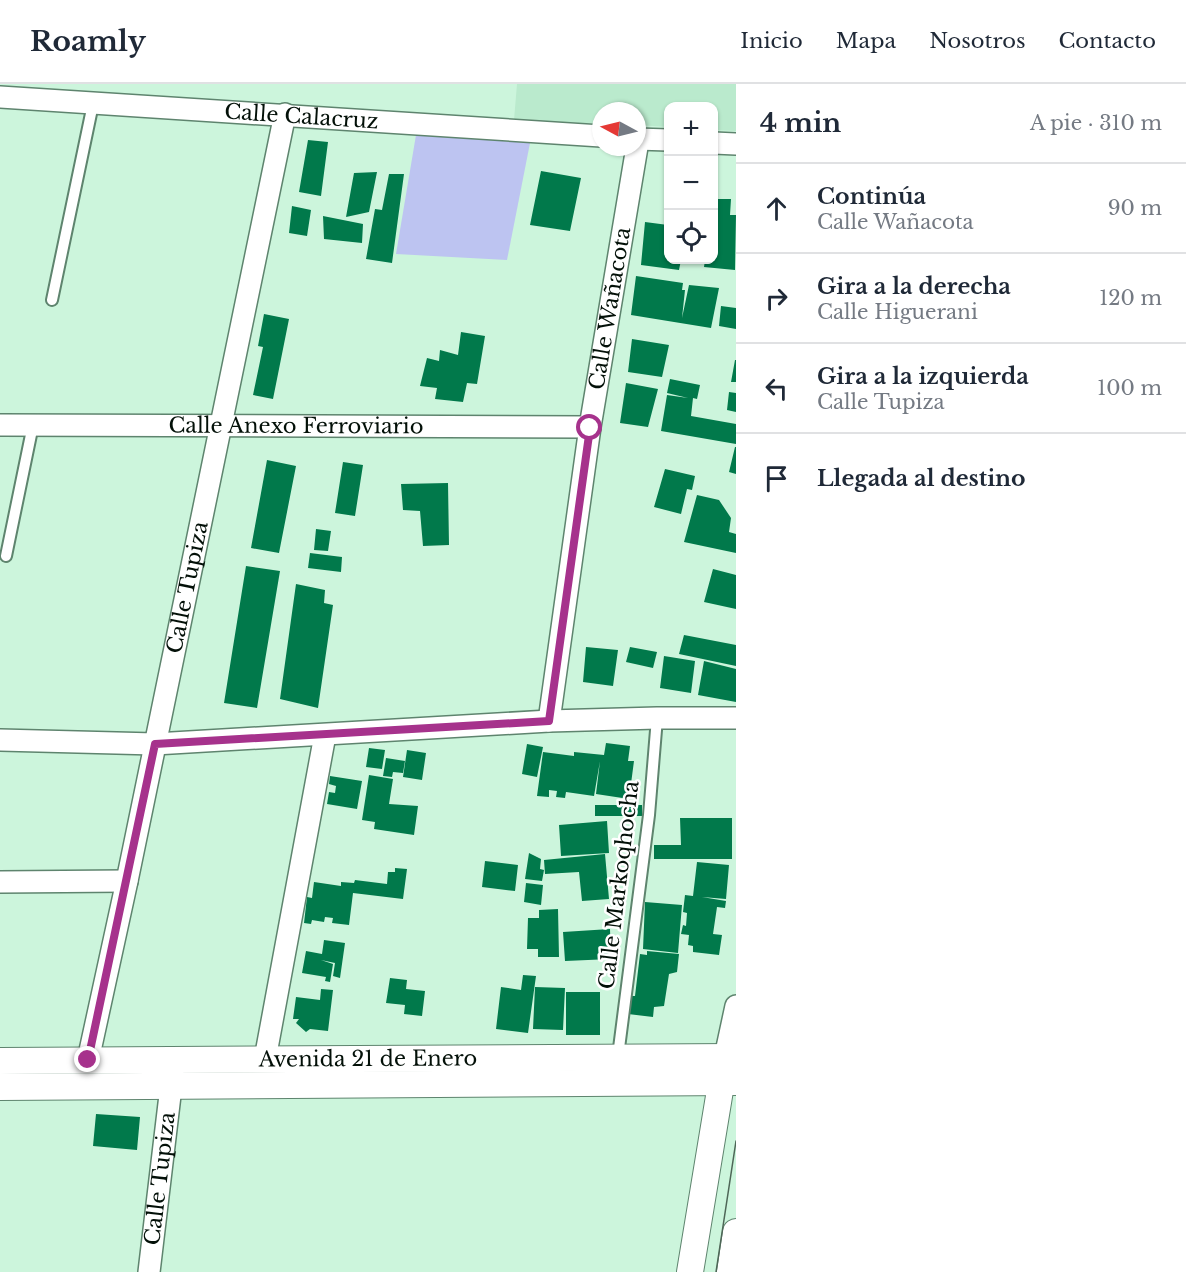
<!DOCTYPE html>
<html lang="es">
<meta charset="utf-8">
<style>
body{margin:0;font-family:"Libre Baskerville",serif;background:#f2f2f3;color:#1f2937}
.controls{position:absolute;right:18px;top:18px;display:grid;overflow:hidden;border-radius:12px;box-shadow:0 2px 4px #0004}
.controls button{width:54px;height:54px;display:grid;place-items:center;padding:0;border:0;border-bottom:2px solid #e0e1e3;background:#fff;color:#1f2937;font:30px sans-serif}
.compass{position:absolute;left:592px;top:18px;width:54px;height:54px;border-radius:50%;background:#fff;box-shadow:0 2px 4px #0004;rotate:277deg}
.stop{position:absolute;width:18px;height:18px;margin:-14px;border:4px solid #a6328c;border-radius:50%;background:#fff}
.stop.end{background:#a6328c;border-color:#fff;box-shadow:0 2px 6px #0008}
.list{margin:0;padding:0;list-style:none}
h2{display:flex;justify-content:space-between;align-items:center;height:78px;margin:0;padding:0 24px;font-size:26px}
h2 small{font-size:20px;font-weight:400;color:#747a83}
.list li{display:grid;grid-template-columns:39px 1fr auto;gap:18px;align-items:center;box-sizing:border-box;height:90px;padding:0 24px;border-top:2px solid #e0e1e3}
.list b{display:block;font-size:22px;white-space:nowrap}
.list p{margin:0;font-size:20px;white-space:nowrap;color:#747a83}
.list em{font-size:20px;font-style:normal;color:#747a83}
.icon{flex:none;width:33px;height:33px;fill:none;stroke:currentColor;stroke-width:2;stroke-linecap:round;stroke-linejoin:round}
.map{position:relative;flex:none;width:736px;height:1188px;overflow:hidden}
header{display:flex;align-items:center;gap:36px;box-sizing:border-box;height:84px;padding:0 30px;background:#fff;border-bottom:2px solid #e0e1e3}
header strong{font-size:28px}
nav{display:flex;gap:33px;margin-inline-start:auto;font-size:21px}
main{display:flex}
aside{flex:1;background:#fff}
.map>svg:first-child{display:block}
</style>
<header>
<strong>Roamly</strong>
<nav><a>Inicio</a><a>Mapa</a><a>Nosotros</a><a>Contacto</a></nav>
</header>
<main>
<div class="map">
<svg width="736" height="1188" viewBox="0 0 736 1188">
<rect width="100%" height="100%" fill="#ccf5dc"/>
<path fill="#baeacd" d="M517,0H736V47L715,46L714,22H668V43L637,41V27H601V40L514,36Z"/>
<path fill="#bdc4f1" d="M416,51L530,59L507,176L396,170Z"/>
<path fill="#01794b" d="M308,56L328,58L321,112L299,108Z
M541,87L581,94L570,147L530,141Z
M377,88L369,128L346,133L354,89Z
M389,90H404L392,179L366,175L375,125L382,126Z
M714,115H731L730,131H736L735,186L704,183L705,176H714Z
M292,122L311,126L307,152L289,149Z
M323,132L363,140L362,159L324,155Z
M645,138L668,141V176H681L679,186L641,181Z
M636,192L683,199L682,206H685L682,234L689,201L719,204L711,244L631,231Z
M721,222L736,224V245L719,242Z
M264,230L289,235L273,315L253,311L263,263L258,262Z
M461,248L485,252L477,300L467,299L463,318L435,315L437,304L420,302L427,274L439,277L440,266L458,271Z
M632,255L669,261L662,293L628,288Z
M735,276H736V298H731Z
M670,295L700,301L697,315L693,314L691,332L736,340V360L661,347L667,311L688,314L667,309Z
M626,299L658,305L648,343L620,339Z
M729,308L736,309V328L727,326Z
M735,363H736V390L729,388Z
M267,376L296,382L279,469L251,464Z
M343,378L363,381L355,432L335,429Z
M665,385L695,392L692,406L687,405L681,430L654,423Z
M448,399L449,461L423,462L420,427L403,426L401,400Z
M697,411L719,416L731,434L729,448L736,450V469L684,458Z
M316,445L331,447L328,467L314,466Z
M310,469L342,473L341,488L308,484Z
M246,482L280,487L257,624L224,619Z
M713,485L736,491V525L704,518Z
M296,500L325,506L324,519L333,521L318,624L280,615Z
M684,551L736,561V582L679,570Z
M586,563L618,566L613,602L583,598Z
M630,563L657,568L653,584L626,578Z
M664,572L695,577L691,609L660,604Z
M704,577L736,585V618L698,611Z
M606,659L630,662L628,677H634L629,715L596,710L600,677L594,712L566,708L565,714L556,713L557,707L549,706V713L537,712L543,668L574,672V668L604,671Z
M527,660L543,663L537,693L522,690Z
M369,664L385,666L382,685L366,683Z
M407,666L426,669L422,696L403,693Z
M386,674L405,677L403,689L393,688L392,693L383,692Z
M369,691L393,695L389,720L418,722L414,751L374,745L375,738L362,736Z
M330,692L362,697L357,725L327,720L329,708L335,709L336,702L329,700Z
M595,721H642V732H595Z
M680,734H732V775H654V761H681Z
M607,737L609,769L561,772L559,741Z
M529,769L541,775L540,785L544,786L542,797L525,795Z
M605,770L609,815L582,817L579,788L545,790L544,776Z
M485,777L518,781L515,807L482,803Z
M697,778L729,781L726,815L702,813L726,817L725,824L717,823L713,850L722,851L719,871L693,868V862L688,861L689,851L681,850L683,841L686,842L687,829L683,828L685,811L693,812Z
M395,784L407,785L403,815L353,809L349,841L332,839L333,834L325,833L324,838L312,836L311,840L304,839L307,813L312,814L314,798L341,802V798L354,799L355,796L387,800L388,788H395Z
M526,799L543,801L541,821L524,818Z
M645,818L682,821L678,869L643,865Z
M558,825L559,873H538V865H527L528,834H539V826Z
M610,845L611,875L565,877L563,848Z
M324,856L345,859L340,894L333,892L335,879L321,876L333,880L330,898L325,897L326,893L302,889L306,867L322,870Z
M647,867L679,870L677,888L669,890L664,922L654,923L653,933L628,930L630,912H635L640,870L647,871Z
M523,891L536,892L528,949L496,945L501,903L521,906Z
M390,894L407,896L406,905L425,907L422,932L404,930L405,921L386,919Z
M535,903L565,904L563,946L533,945Z
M321,905L333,906L328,947L310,945L306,948L296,939L299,935H293L296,913L320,916Z
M566,908H600V951H566Z
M96,1030L140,1033L137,1066L93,1062Z"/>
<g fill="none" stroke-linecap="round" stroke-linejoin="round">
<defs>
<path id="service" d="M52,216L93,20
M6,472L33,341
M618,972L649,731L657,634"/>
<g id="minor">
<path id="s1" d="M0,13L601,52"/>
<path d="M637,55L668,56"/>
<path d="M714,59L736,60"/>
<path id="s2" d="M0,341L590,343"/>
<path id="s3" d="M549,637L590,343L637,63"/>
<path d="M0,656L155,660L549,637L657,634H736"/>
<path d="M0,798L127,797"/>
<path d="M725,973L736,922"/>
<path d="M265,975L325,651"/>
<path id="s4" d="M88,976L127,797L285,30"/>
<path id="s5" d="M149,1188L173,986"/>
</g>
<g id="tertiary">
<path id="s6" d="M0,977L736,973"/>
<path d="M0,1003L736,998"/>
<path d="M690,1188L724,982"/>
<path d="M730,1188L736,1148"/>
</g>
</defs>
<use href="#service" stroke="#5e846e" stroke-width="14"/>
<use href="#minor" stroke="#5e846e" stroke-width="24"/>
<use href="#tertiary" stroke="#5e846e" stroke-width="28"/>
<use href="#service" stroke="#fff" stroke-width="10"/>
<use href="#minor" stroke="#fff" stroke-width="21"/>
<use href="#tertiary" stroke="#fff" stroke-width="26"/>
<path stroke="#4e6657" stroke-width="1.5" d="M716,1188L736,1057"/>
</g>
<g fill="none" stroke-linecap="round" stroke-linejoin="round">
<path stroke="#a6328c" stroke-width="8" d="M88,976L155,660L549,637L590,344"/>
</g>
<g text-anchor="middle" stroke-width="5" stroke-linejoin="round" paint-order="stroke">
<g font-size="21" fill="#031008" stroke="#fff">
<text dy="7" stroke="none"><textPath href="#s1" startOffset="302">Calle Calacruz</textPath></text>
<text dy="7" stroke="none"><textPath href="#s3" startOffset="417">Calle Wañacota</textPath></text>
<text dy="7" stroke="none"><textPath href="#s2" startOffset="296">Calle Anexo Ferroviario</textPath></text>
<text dy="7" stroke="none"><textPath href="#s4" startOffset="483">Calle Tupiza</textPath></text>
<text transform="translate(619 801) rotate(-83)" y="7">Calle Markoqhocha</text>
<text dy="7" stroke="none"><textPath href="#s6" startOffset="368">Avenida 21 de Enero</textPath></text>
<text dy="7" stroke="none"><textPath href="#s5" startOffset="94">Calle Tupiza</textPath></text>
</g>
</g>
</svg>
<div class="controls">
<button>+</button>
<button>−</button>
<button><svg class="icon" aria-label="locate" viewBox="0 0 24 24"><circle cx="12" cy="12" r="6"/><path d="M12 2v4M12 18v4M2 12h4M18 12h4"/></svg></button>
</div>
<svg class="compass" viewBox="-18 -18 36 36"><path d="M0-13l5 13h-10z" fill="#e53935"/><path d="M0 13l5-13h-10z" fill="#747a83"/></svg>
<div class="stop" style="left:590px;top:344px"></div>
<div class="stop end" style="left:88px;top:976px"></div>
</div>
<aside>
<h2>4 min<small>A pie · 310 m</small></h2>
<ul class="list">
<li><svg class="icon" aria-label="ahead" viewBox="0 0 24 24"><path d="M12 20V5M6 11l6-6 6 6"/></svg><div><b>Continúa</b><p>Calle Wañacota</p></div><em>90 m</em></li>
<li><svg class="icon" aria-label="right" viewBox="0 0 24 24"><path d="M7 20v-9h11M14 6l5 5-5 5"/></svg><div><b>Gira a la derecha</b><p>Calle Higuerani</p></div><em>120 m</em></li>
<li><svg class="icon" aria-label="left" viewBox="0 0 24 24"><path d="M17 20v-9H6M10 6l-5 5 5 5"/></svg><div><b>Gira a la izquierda</b><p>Calle Tupiza</p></div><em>100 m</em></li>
<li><svg class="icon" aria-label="arrive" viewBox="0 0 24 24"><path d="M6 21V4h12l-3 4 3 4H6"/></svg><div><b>Llegada al destino</b></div></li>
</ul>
</aside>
</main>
